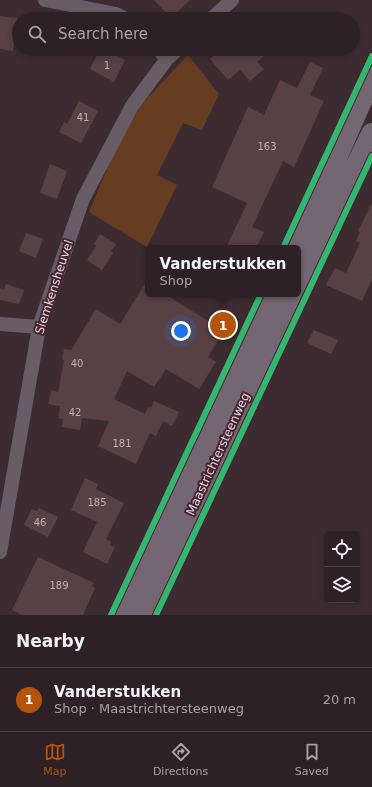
<!DOCTYPE html>
<meta charset="utf-8">
<style>
body{margin:0;font-family:"DejaVu Sans",sans-serif;background:#392e32;color:#f1f3f6}
.controls{position:absolute;right:12px;bottom:12px;display:grid;overflow:hidden;border-radius:6px;box-shadow:0 2px 6px #0003}
.controls button{width:36px;height:36px;display:grid;place-items:center;padding:0;border:0;border-bottom:1px solid #483e43;background:#2d2126;color:#f1f3f6;font:20px sans-serif}
.you{position:absolute;left:181px;top:331px;width:14px;height:14px;margin:-10px;border:3px solid #fff;border-radius:50%;background:#1a73e8;box-shadow:0 0 0 6px #1a73e833}
.badge{display:grid;place-items:center;width:26px;height:26px;border-radius:50%;background:#b45309;color:#fff;font-size:13px;font-weight:700}
.pin{position:absolute;translate:-50% -50%;border:2px solid #fff;box-shadow:0 1px 4px #0006}
.popup{position:absolute;left:145px;top:245px;width:156px;height:52px;box-sizing:border-box;display:grid;place-content:center;border-radius:6px;background:#2d2126;filter:drop-shadow(0 1px 3px #0005);font-size:13px;white-space:nowrap;color:#a7a3a7}
.popup b{font-size:15px;color:#f1f3f6}
.popup::after{content:'';position:absolute;left:50%;top:100%;margin-left:-8px;border:8px solid transparent;border-top-color:#2d2126}
.list{margin:0;padding:0;list-style:none}
h2{display:flex;justify-content:space-between;align-items:center;height:52px;margin:0;padding:0 16px;font-size:17px}
h2 small{font-size:13px;font-weight:400;color:#a7a3a7}
.list li{display:grid;grid-template-columns:26px 1fr auto;gap:12px;align-items:center;box-sizing:border-box;height:64px;padding:0 16px;border-top:1px solid #483e43}
.list b{display:block;font-size:15px;white-space:nowrap}
.list p{margin:0;font-size:13px;white-space:nowrap;color:#a7a3a7}
.list em{font-size:13px;font-style:normal;color:#a7a3a7}
.icon{flex:none;width:22px;height:22px;fill:none;stroke:currentColor;stroke-width:2;stroke-linecap:round;stroke-linejoin:round}
.map{position:relative;flex:none;width:372px;height:615px;overflow:hidden}
.search{position:absolute;background:#2d2126;box-shadow:0 2px 6px #0003;left:12px;right:12px;top:12px;height:44px;display:flex;align-items:center;gap:10px;box-sizing:border-box;padding:0 14px;border-radius:22px;color:#a7a3a7;font-size:15px}
.sheet{height:116px;background:#2d2126}
nav{display:flex;justify-content:space-around;align-items:center;box-sizing:border-box;height:56px;border-top:1px solid #483e43;background:#2d2126;font-size:11px;color:#a7a3a7}
nav a{display:grid;justify-items:center;gap:2px}
nav .on{color:#b45309}
.map>svg:first-child{display:block}
</style>
<div class="map">
<svg width="372" height="615" viewBox="0 0 372 615">
<rect width="100%" height="100%" fill="#3c2c32"/>
<path fill="#673d22" d="M188,55L219,94L202,130L183,123L157,175L177,185L147,247L89,212L116,148L142,104Z"/>
<path fill="#584043" d="M154,0H190L171,18Z
M0,16L17,18L13,51L0,49Z
M100,49H104L125,60L114,82L90,69Z
M221,49H272L257,62L264,69L250,81L240,70L228,80L210,59Z
M310,62L323,68L310,95L324,101L294,167L283,161L252,227L264,232L256,248H226L247,203L212,187L248,107L264,115L280,80L297,88Z
M79,101L98,111L81,143L59,132L64,122L67,124Z
M50,164L67,171L57,199L40,193Z
M372,203V279L362,301L326,285L335,268L346,273L360,243L356,241L360,232L358,231Z
M26,233L43,239L36,258L19,251Z
M100,234L116,244L111,251L113,253L102,270L87,260L96,246L94,244Z
M148,279V294H165L224,331L208,357L216,362L199,389L166,369L154,387L127,371L114,399L145,414L148,407L151,408L154,401L179,412L172,426L163,421L156,436L150,433L136,464L98,446L109,421L82,418L80,430L62,427L63,419L58,418L60,406L48,404L51,390L58,392L64,360L62,359L64,349L71,350L96,309L120,324Z
M6,284L24,290L19,304L0,300V288L4,289Z
M314,330L338,340L331,354L307,343Z
M85,478L98,484L96,489L124,503L106,539L111,542L110,545L115,547L107,564L83,552L97,522L71,510Z
M39,508L58,517L48,537L24,525L32,509L37,511Z
M38,557L94,583L92,586L95,588L83,615H22L12,610Z"/>
<g fill="none" stroke-linecap="round" stroke-linejoin="round">
<path stroke="#685d66" stroke-width="14" d="M45,0L116,14L126,19
M211,19L232,0
M158,49L167,59
M0,324L39,327
M0,552L39,327L83,199L132,106L167,59L178,49"/>
<path stroke="#746773" stroke-width="22" d="M296,248L372,76
M298,285L372,134
M125,615L275,294
M142,615L294,294"/>
<defs>
<path id="cycleway" d="M283,248L372,56
M111,615L261,294
M156,615L372,156"/>
</defs>
<use href="#cycleway" stroke="#432531" stroke-width="8"/>
<use href="#cycleway" stroke="#33b770" stroke-width="6"/>
</g>
<g text-anchor="middle" stroke-width="4" stroke-linejoin="round" paint-order="stroke">
<g font-size="10" fill="#c6b0b6">
<text x="107" y="69">1</text>
<text x="83" y="121">41</text>
<text x="267" y="150">163</text>
<text x="77" y="367">40</text>
<text x="75" y="416">42</text>
<text x="122" y="447">181</text>
<text x="97" y="506">185</text>
<text x="40" y="526">46</text>
<text x="59" y="589">189</text>
</g>
<g font-size="12" fill="#ebd6dd" stroke="#432531">
<text transform="translate(54 287) rotate(-72)" y="4">Siemkensheuvel</text>
<text transform="translate(218 454) rotate(-65)" y="4">Maastrichtersteenweg</text>
</g>
</g>
</svg>
<div class="controls">
<button><svg class="icon" aria-label="locate" viewBox="0 0 24 24"><circle cx="12" cy="12" r="6"/><path d="M12 2v4M12 18v4M2 12h4M18 12h4"/></svg></button>
<button><svg class="icon" aria-label="layers" viewBox="0 0 24 24"><path d="M12 4l9 5-9 5-9-5zM3 14l9 5 9-5"/></svg></button>
</div>
<div class="you"></div>
<div class="pin badge" style="left:223px;top:325px">1</div>
<div class="popup"><b>Vanderstukken</b>Shop</div>
<div class="search"><svg class="icon" aria-label="search" viewBox="0 0 24 24"><circle cx="10" cy="10" r="6"/><path d="M15 15l6 6"/></svg>Search here</div>
</div>
<section class="sheet">
<h2>Nearby<small></small></h2>
<ul class="list">
<li><span class="badge">1</span><div><b>Vanderstukken</b><p>Shop · Maastrichtersteenweg</p></div><em>20 m</em></li>
</ul>
</section>
<nav>
<a class="on"><svg class="icon" aria-label="map" viewBox="0 0 24 24"><path d="M3 6l6-2 6 2 6-2v14l-6 2-6-2-6 2zM9 4v14M15 6v14"/></svg>Map</a>
<a><svg class="icon" aria-label="directions" viewBox="0 0 24 24"><path d="M12 3l9 9-9 9-9-9zM9 14v-3h6M13 9l2 2-2 2"/></svg>Directions</a>
<a><svg class="icon" aria-label="saved" viewBox="0 0 24 24"><path d="M7 4h10v16l-5-4-5 4z"/></svg>Saved</a>
</nav>
